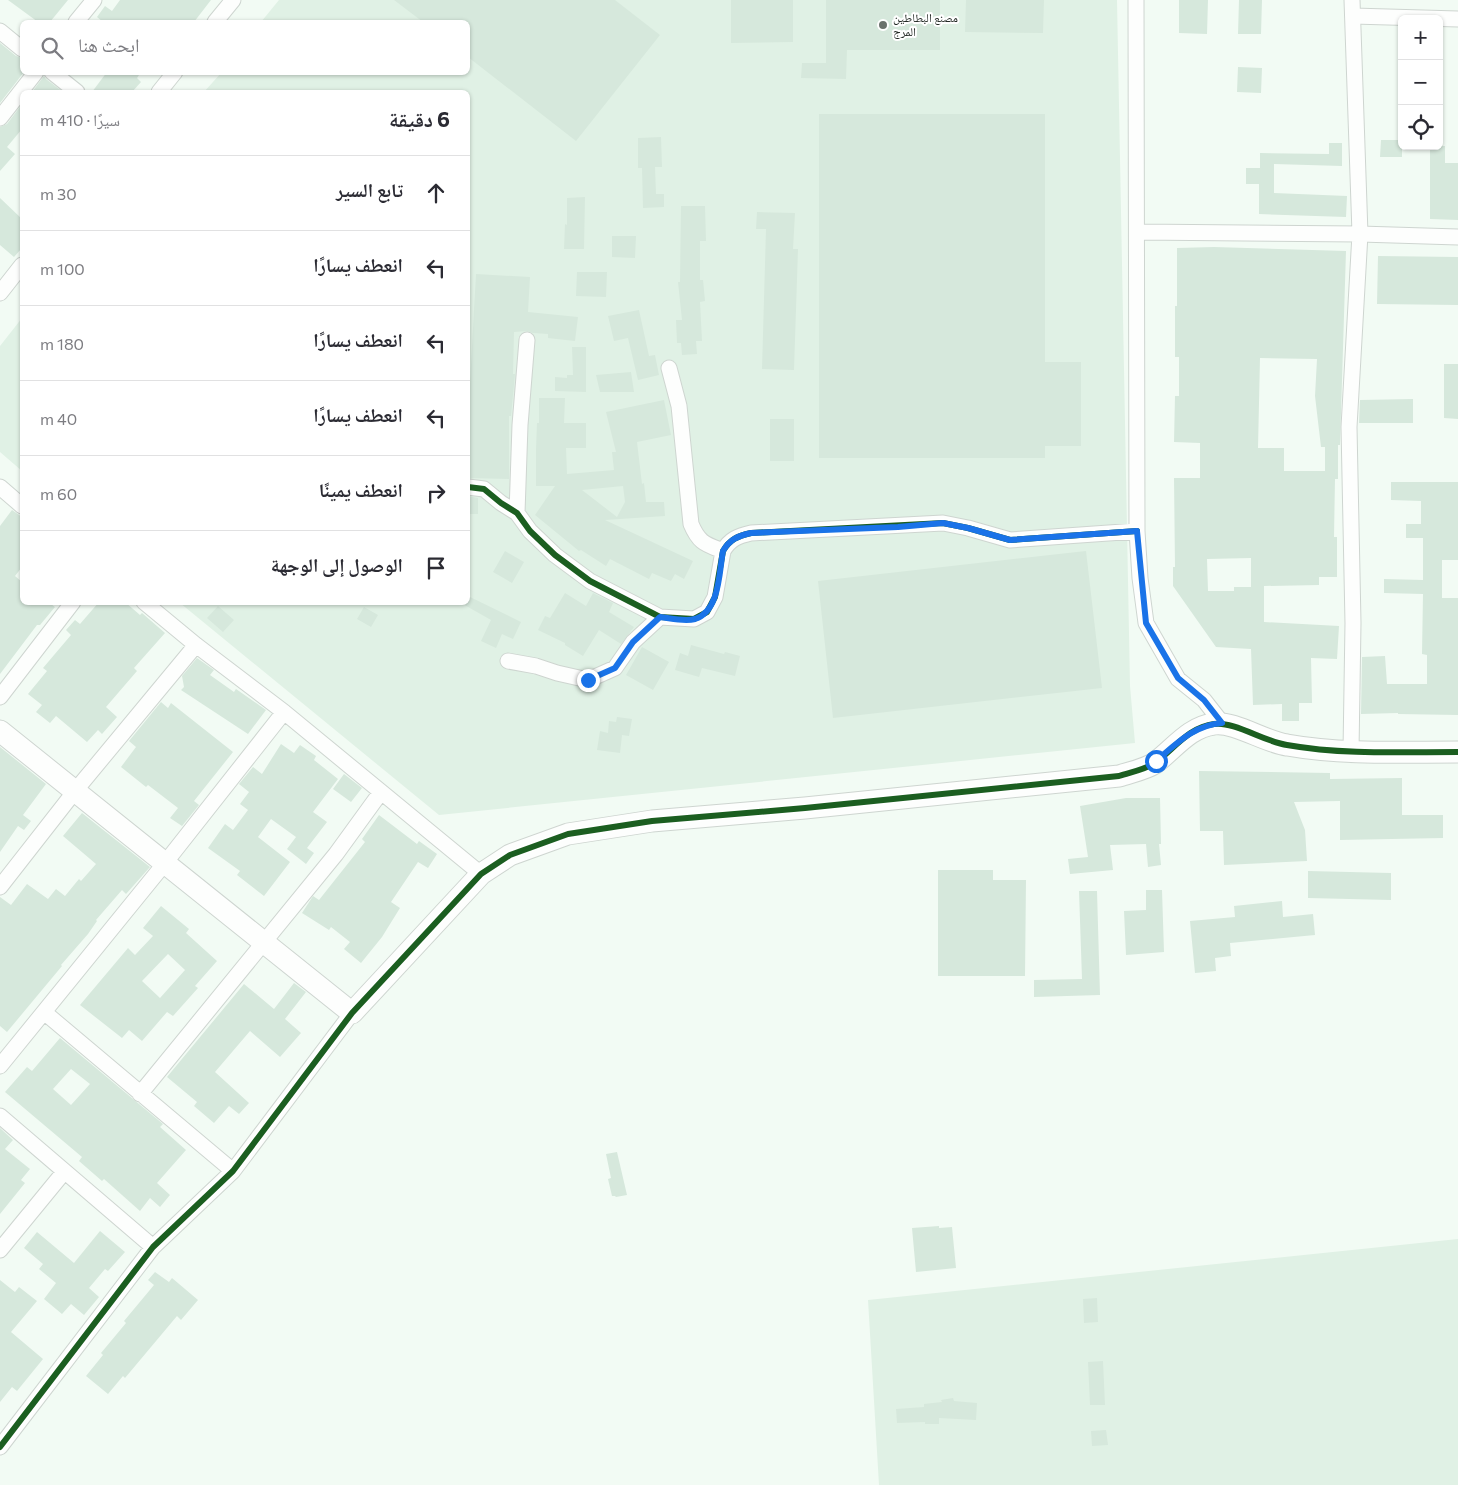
<!DOCTYPE html>
<html lang="ar">
<meta charset="utf-8">
<style>
body{margin:0;font-family:Commissioner,"Noto Naskh Arabic",sans-serif;background:#f2f2f3;color:#2b2b33;direction:rtl}
.controls{position:absolute;right:15px;top:15px;display:grid;overflow:hidden;border-radius:8px;box-shadow:0 1px 4px #0004}
.controls button{width:45px;height:45px;display:grid;place-items:center;padding:0;border:0;border-bottom:1px solid #e1e1e2;background:#fff;color:#2b2b33;font:25px sans-serif}
.stop{position:absolute;width:15px;height:15px;margin:-11px;border:4px solid #1a73e8;border-radius:50%;background:#fff}
.stop.end{background:#1a73e8;border-color:#fff;box-shadow:0 1px 5px #0008}
.list{margin:0;padding:0;list-style:none}
h2{display:flex;justify-content:space-between;align-items:center;height:65px;margin:0;padding:0 20px;font-size:21px}
h2 small{font-size:16px;font-weight:400;color:#7c7c81}
.list li{display:grid;grid-template-columns:32px 1fr auto;gap:15px;align-items:center;box-sizing:border-box;height:75px;padding:0 20px;border-top:1px solid #e1e1e2}
.list b{display:block;font-size:19px;white-space:nowrap}
.list em{font-size:16px;font-style:normal;color:#7c7c81}
.icon{flex:none;width:28px;height:28px;fill:none;stroke:currentColor;stroke-width:2;stroke-linecap:round;stroke-linejoin:round}
.map{position:relative;flex:none;width:1458px;height:1485px;overflow:hidden;direction:ltr}
.search{position:absolute;background:#fff;box-shadow:0 1px 4px #0004;left:20px;top:20px;width:450px;height:55px;display:flex;align-items:center;gap:12px;box-sizing:border-box;padding:0 18px;border-radius:8px;color:#7c7c81;font-size:19px}
.panel{position:absolute;background:#fff;box-shadow:0 1px 4px #0004;left:20px;top:90px;width:450px;height:515px;border-radius:8px;direction:rtl}
.map>svg:first-child{display:block}
</style>
<div class="map">
<svg width="1458" height="1485" viewBox="0 0 1458 1485">
<rect width="100%" height="100%" fill="#f2fbf4"/>
<path fill="#e0f1e5" d="M279,0H1117L1130,686L1135,743L439,815L180,603L468,602V92H204L221,73L468,72V22H261Z
M22,318V471L0,452V346Z
M1458,1239V1485H879L868,1300Z"/>
<path fill="#d6e8dc" fill-rule="evenodd" d="M8,0H68L50,22H38Z
M120,0H211L194,22H103L97,17L105,6L112,11Z
M394,0H615L660,35L576,141L468,57V22H423Z
M731,0H793V42L731,43Z
M826,0H940V50H847L846,79L801,78L802,63H826Z
M966,0H1044L1043,33L965,32Z
M1179,0H1208L1207,34L1179,33Z
M1239,0H1262L1261,34H1238Z
M0,43L16,56L22,58L24,72L0,103Z
M1238,67L1262,68L1261,93L1237,92Z
M107,72H141L137,78L141,82L132,92H92Z
M44,76L46,79L63,92H32Z
M22,104V129L7,147L15,154L0,171V127L7,124Z
M819,114H1045V362H1081V446H1045V458H819Z
M661,137L662,167H655L656,194H664V207L643,208L642,168H638V138Z
M1381,140H1402V157H1380Z
M1329,143H1342V166L1274,164V193L1347,196L1346,217L1259,214V184H1246V168H1260V153L1329,154Z
M1430,146H1445V163H1458V220L1430,219Z
M585,197L584,249H564L565,224L567,225V198Z
M0,198L22,219V248L14,257L0,245Z
M681,206H705L706,241H700V280H703L705,301L700,302L702,341H696L697,354L682,355L681,343H677L676,320H682L678,282H680Z
M757,212L795,213L793,249H798L794,370L762,369L766,229H756Z
M612,236H636L635,258L612,257Z
M1214,247L1346,251L1340,445H1338V479H1335L1334,537H1337V577H1319V585L1264,586V622L1339,626L1337,659L1311,658L1312,703H1299V721H1282V704L1253,705L1251,649L1216,647L1173,586V567H1175L1174,478H1200V443L1174,442L1175,396H1179V357H1175V306H1177V248ZM1260,358L1317,359L1315,396L1321,447H1325V471H1284V448H1258ZM1251,558V587H1234V591H1208L1207,559Z
M1378,256L1458,257V305L1377,304Z
M577,272H607L606,297L576,296Z
M476,274L530,277L528,312L578,317L575,341L548,338V334L533,333L527,331L514,332L513,374H515L511,416H509V479L468,478V420Z
M639,310L649,356L655,355L659,375L638,380L628,338L614,341L608,316Z
M572,347H586V392L555,391V377L567,378V375H573Z
M1444,364H1458V419L1444,418Z
M631,372L634,392H600L596,375Z
M539,398H565L564,423H586V448H566L567,474L614,470L612,452H616L606,412L664,400L671,435L637,442L642,484L644,483L646,502H664L665,516L605,520L693,561L684,579L675,574L671,581L652,573L649,579L610,559L606,566L581,550L579,551L535,515L555,486H536V449L537,423H539ZM623,486L625,502L617,517L582,490Z
M1413,399V423H1359L1360,400Z
M770,419H794V461H770Z
M1391,482H1458V560H1442V598H1458V715L1398,714V713L1361,714L1362,657L1385,656L1387,684H1427V655L1422,654L1423,594L1384,593V579L1423,580V538H1406V524H1421V501L1391,500Z
M468,496L478,498V514H468Z
M12,510L22,517V567L15,576L22,582V602H48L55,607L40,625H37L0,674V526Z
M505,551L524,562L512,583L493,572Z
M1086,551L1102,688L833,718L818,581Z
M565,593L586,606L593,593L613,603L609,612L634,627L621,644L599,630L583,656L565,645V643L538,630L545,616L550,618Z
M468,596L521,622L513,639L502,634L496,648L481,641L491,620L461,603L468,602Z
M99,602H125L140,615L142,613L165,633L134,668L137,671L106,707L117,717L102,734L98,730L87,742L56,716L50,723L36,712L42,705L28,694L47,671L43,668L71,635L66,630L75,620L80,624Z
M218,606L234,620L223,632L207,618Z
M364,607L378,615L371,627L357,619Z
M691,645L724,654L725,652L740,656L735,676L702,668L699,677L675,670L680,653L688,656Z
M642,647L669,662L653,690L626,675Z
M197,658L214,670L210,675L234,692L236,689L266,710L248,734L181,690L184,687L182,676Z
M161,702L168,708L171,703L233,752L194,801L199,805L182,826L170,818L178,808L148,785L146,787L121,767L136,747L129,741Z
M617,717L632,719L629,736L622,735L620,753L597,750L600,731L608,733L609,721L616,722Z
M281,744L294,753L300,745L316,756L314,760L338,779L313,812L327,822L307,848L314,853L306,864L287,849L296,837L271,819L258,837L290,862L264,896L237,875L240,871L208,848L225,824L233,830L248,810L240,804L249,792L239,784L253,767L262,774Z
M0,747L46,784L23,815L31,821L24,830L18,826L0,852Z
M1199,771L1330,773V779L1402,778V815H1443V838L1340,840V801L1294,802L1305,830L1307,861L1224,865L1223,831H1200Z
M344,774L362,788L351,802L333,789Z
M1126,798H1160L1161,844H1159L1161,865L1148,867L1146,844L1110,845L1113,870L1070,874L1068,859L1088,857L1080,806Z
M82,813L150,867L126,894L122,890L96,920L97,921L88,934L61,965L62,966L7,1032L0,1026V897L11,905L27,884L48,899L56,889L65,896L79,879L81,881L96,864L63,836Z
M379,815L417,844L419,841L437,854L428,868L418,862L391,902L400,908L382,937L361,963L344,949L350,942L331,927L329,930L302,913L313,896L319,900L365,842L362,839Z
M938,870H993V880H1026L1025,976H938Z
M1308,871L1391,873V900L1308,898Z
M1146,890H1162L1164,952L1126,955L1124,911L1146,910Z
M1079,891H1097L1100,995L1034,997V980L1082,979Z
M1282,901L1283,917L1313,914L1315,935L1230,943L1231,956L1215,958L1216,971L1195,973L1190,921L1235,917L1234,906Z
M161,906L189,929L186,933L217,961L195,986L198,988L173,1016L167,1012L142,1041L129,1030L122,1038L80,1005L128,948L135,955L153,936L143,928ZM168,954L185,970L160,998L142,981Z
M294,983L306,992L285,1019L301,1033L280,1057L250,1031L215,1072L249,1103L239,1114L229,1106L214,1123L194,1106L197,1102L167,1077L244,984L274,1009Z
M60,1038L163,1124L160,1127L186,1150L157,1183L170,1195L160,1207L150,1198L140,1211L104,1179L102,1181L79,1161L82,1157L5,1092L27,1067L32,1071ZM71,1069L90,1084L71,1105L53,1089Z
M0,1128L13,1140L5,1149L30,1169L21,1180L25,1183L0,1214Z
M617,1152L627,1195L616,1197L615,1196H612L608,1179L611,1178L606,1154Z
M939,1226V1228L952,1227L956,1268L916,1272L912,1228Z
M100,1231L125,1252L108,1271L105,1269L89,1288L99,1297L84,1315L71,1304L62,1314L44,1299L56,1283L39,1269L43,1264L24,1248L37,1232L74,1263Z
M155,1272L169,1282L172,1278L198,1300L181,1320L177,1316L125,1378L123,1376L108,1394L86,1376L103,1355L101,1353L126,1323L124,1321L154,1285L148,1280Z
M0,1280L15,1292L19,1287L37,1301L11,1332L43,1359L17,1391L12,1387L0,1402Z
M1097,1298L1098,1322L1084,1323L1083,1299Z
M1103,1361L1105,1405H1090L1088,1362Z
M953,1398L954,1401L977,1403L976,1420L939,1418V1424H925V1422L897,1423L896,1409L924,1407V1404L942,1402L941,1400Z
M1106,1430L1108,1445L1092,1446L1091,1431Z"/>
<g fill="none" stroke-linecap="round" stroke-linejoin="round">
<defs>
<path id="street" d="M1136,0L1137,531L1140,578L1146,623L1178,679L1204,700L1222,723
M1353,16L1458,19
M76,22L94,0
M215,22L233,0
M0,31L22,49
M52,72L77,92
M159,92L175,72
M0,118L36,72
M1138,232L1360,234L1458,237
M0,293L22,265
M669,368L679,406L691,524C699,543 705,544 723,551
M0,487L22,506
M468,487L484,489L501,503L517,513L530,531L555,555L590,581L660,617L694,619L707,612L715,597L723,551C730,539 738,536 751,533L943,523L968,528L1010,540L1137,531
M517,513L520,425L527,340
M144,602L196,645L284,712L481,874
M508,661L536,666L557,673L588,680L615,668L633,642L660,617
M0,697L73,602
M1351,751L1353,623L1349,427L1360,234L1352,0
M0,887L75,791L196,645
M44,1012L233,1171
M0,1066L165,863L284,712
M140,1094L336,854L381,792
M0,1116L153,1247
M0,1250L64,1172
M0,1447L153,1247L233,1171L352,1013"/>
<path id="secondary" d="M0,731L352,1013L481,874L510,855L568,834L652,821L805,808L1119,776C1131,772 1144,770 1155,763C1174,749 1189,727 1214,724C1234,721 1265,742 1287,745C1343,755 1402,752 1458,752"/>
</defs>
<use href="#street" stroke="#ced5d0" stroke-width="17"/>
<use href="#secondary" stroke="#ced5d0" stroke-width="23"/>
<use href="#street" stroke="#fdfefd" stroke-width="15"/>
<use href="#secondary" stroke="#fdfefd" stroke-width="21"/>
<defs>
<path id="cycleway" d="M468,487L484,489L501,503L517,513L530,531L555,555L590,581L660,617L694,619L707,612L715,597L723,551C730,539 738,536 751,533L943,523L968,528L1010,540L1137,531
M0,1447L153,1247L233,1171L352,1013L481,874L510,855L568,834L652,821L805,808L1119,776C1131,772 1144,770 1155,763C1174,749 1189,727 1214,724C1234,721 1265,742 1287,745C1343,755 1402,752 1458,752"/>
</defs>
<use href="#cycleway" stroke="#fff" stroke-width="9"/>
<use href="#cycleway" stroke="#1b5e20" stroke-width="6"/>
</g>
<g fill="none" stroke-linecap="round" stroke-linejoin="round">
<path stroke="#1a73e8" stroke-width="6" d="M588,680L615,668L633,642L660,617C670,618 684,622 695,619C720,611 719,572 723,551C730,539 738,536 751,533L898,527L943,523L968,528L1010,540L1137,531L1146,623L1178,678L1204,700L1222,723C1194,725 1176,744 1156,761"/>
</g>
<circle fill="#6b726d" stroke="#fff" stroke-width="2" cx="883" cy="25" r="5"/>
<g text-anchor="middle" stroke-width="4" stroke-linejoin="round" paint-order="stroke">
<g font-size="12" fill="#232925" stroke="#fff" text-anchor="start">
<text x="893" y="22">مصنع البطاطين<tspan x="893" dy="14">المرج</tspan></text>
</g>
</g>
</svg>
<div class="controls">
<button>+</button>
<button>−</button>
<button><svg class="icon" aria-label="locate" viewBox="0 0 24 24"><circle cx="12" cy="12" r="6"/><path d="M12 2v4M12 18v4M2 12h4M18 12h4"/></svg></button>
</div>
<div class="stop" style="left:1156px;top:761px"></div>
<div class="stop end" style="left:588px;top:680px"></div>
<div class="search"><svg class="icon" aria-label="search" viewBox="0 0 24 24"><circle cx="10" cy="10" r="6"/><path d="M15 15l6 6"/></svg>ابحث هنا</div>
<section class="panel">
<h2>6 دقيقة<small>سيرًا · 410 m</small></h2>
<ul class="list">
<li><svg class="icon" aria-label="ahead" viewBox="0 0 24 24"><path d="M12 20V5M6 11l6-6 6 6"/></svg><div><b>تابع السير</b></div><em>30 m</em></li>
<li><svg class="icon" aria-label="left" viewBox="0 0 24 24"><path d="M17 20v-9H6M10 6l-5 5 5 5"/></svg><div><b>انعطف يسارًا</b></div><em>100 m</em></li>
<li><svg class="icon" aria-label="left" viewBox="0 0 24 24"><path d="M17 20v-9H6M10 6l-5 5 5 5"/></svg><div><b>انعطف يسارًا</b></div><em>180 m</em></li>
<li><svg class="icon" aria-label="left" viewBox="0 0 24 24"><path d="M17 20v-9H6M10 6l-5 5 5 5"/></svg><div><b>انعطف يسارًا</b></div><em>40 m</em></li>
<li><svg class="icon" aria-label="right" viewBox="0 0 24 24"><path d="M7 20v-9h11M14 6l5 5-5 5"/></svg><div><b>انعطف يمينًا</b></div><em>60 m</em></li>
<li><svg class="icon" aria-label="arrive" viewBox="0 0 24 24"><path d="M6 21V4h12l-3 4 3 4H6"/></svg><div><b>الوصول إلى الوجهة</b></div></li>
</ul>
</section>
</div>
